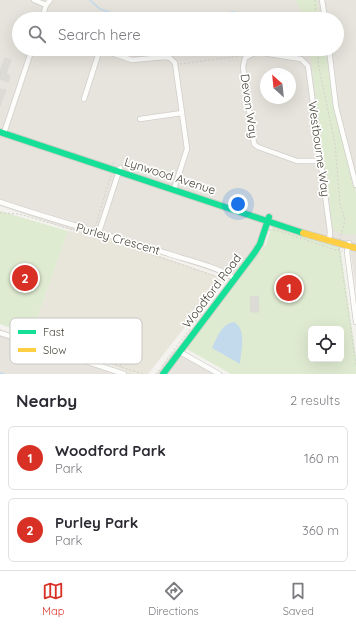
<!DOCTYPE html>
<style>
body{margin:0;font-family:Quicksand,sans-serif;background:#f7f7f7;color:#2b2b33}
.controls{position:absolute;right:12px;bottom:12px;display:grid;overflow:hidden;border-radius:6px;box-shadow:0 4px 16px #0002}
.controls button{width:36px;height:36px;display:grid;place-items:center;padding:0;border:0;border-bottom:1px solid #e1e1e2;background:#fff;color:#2b2b33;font:20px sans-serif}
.compass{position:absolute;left:260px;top:68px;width:36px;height:36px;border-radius:50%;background:#fff;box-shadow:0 4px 16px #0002;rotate:333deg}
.you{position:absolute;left:238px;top:204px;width:14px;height:14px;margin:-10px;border:3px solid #fff;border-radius:50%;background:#1a73e8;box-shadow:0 0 0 6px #1a73e833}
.badge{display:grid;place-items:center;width:26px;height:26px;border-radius:50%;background:#d93025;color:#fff;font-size:13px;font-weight:700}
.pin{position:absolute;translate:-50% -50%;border:2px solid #fff;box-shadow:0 1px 4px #0006}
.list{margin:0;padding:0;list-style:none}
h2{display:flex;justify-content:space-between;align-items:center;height:52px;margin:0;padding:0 16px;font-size:17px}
h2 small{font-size:13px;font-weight:400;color:#7c7c81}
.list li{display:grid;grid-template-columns:26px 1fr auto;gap:12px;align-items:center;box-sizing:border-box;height:64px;margin:0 8px 8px;padding:0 8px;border:1px solid #e1e1e2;border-radius:6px}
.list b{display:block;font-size:15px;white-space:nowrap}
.list p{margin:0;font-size:13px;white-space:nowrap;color:#7c7c81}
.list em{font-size:13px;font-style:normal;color:#7c7c81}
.icon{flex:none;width:22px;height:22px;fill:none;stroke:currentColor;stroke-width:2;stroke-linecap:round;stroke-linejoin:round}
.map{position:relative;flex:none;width:356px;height:374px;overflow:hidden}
.search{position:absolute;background:#fff;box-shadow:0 4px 16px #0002;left:12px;right:12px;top:12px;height:44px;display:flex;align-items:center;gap:10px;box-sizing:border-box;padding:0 14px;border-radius:22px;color:#7c7c81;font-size:15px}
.sheet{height:196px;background:#fff}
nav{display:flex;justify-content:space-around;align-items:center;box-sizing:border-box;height:56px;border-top:1px solid #e1e1e2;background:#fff;font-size:11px;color:#7c7c81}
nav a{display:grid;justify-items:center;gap:2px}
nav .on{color:#d93025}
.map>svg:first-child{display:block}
</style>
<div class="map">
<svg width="356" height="374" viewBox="0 0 356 374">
<rect width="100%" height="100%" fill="#f3f2ee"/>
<path fill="#e6e4dc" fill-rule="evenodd" d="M0,0H356V291L350,248L270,223L265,241L238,280L106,236L71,230L0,206ZM19,19H337V49H19ZM266,74H290V98H266Z
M0,329L136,374H0Z
M175,350L184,352L224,374H156Z"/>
<path fill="#e8e5da" d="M68,231L97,234L223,278L148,374H136L31,335Z"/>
<path fill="#dfebd1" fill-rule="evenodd" d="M295,0H317L320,19H306Z
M311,49H325L338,123L356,192V234L345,235L333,230L311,59Z
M0,211L68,231L31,335L0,324Z
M273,224L340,246L356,357V374H231L185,348L266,244ZM311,329H341V359H311Z"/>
<path fill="#c3d9ec" d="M234,322C247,329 241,351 240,364L212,348C217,338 221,324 234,322Z"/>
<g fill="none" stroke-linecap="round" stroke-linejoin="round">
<path stroke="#c3d9ec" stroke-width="1.5" d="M90,0L100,9L129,19
M174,19L233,12L279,19
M0,373L4,374"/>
</g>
<path fill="#dcdbd6" stroke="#dbd9d4" d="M5,58L11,60L6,74L10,76L8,82L0,79V72Z
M0,89L6,90L0,106Z
M258,296L259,312H251L250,297Z"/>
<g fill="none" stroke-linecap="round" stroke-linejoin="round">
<defs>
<path id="street" d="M34,0L46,5
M322,0L325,19
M42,19L46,5L50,0
M100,49L132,60L165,57L170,58L175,63L187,149L174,189
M240,49L247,56
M329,49L336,107L356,185
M84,99L100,49
M140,119L182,113
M4,133L32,49
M321,161H297L258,147L254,144L243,67L245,58L256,52L301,59L308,66L330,232L329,241
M0,202C56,221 113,236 169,254C191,261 216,266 235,279
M99,232L120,168
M349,243L347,252L356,322
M0,333L124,374
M180,352L219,374"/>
<path id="fast" d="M0,132L303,233
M163,374L255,252L260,244L269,217"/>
<path id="slow" d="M303,233L356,248"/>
</defs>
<use href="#street" stroke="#d1cfcb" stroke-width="6"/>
<use href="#fast" stroke="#d1cfc6" stroke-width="8"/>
<use href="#slow" stroke="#d1cfc6" stroke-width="8"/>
<path stroke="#d3d1cc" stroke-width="1" stroke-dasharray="2 2" stroke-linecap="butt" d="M315,0L316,19
M319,49L318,63L335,144L340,204L345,220L340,239
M180,64L240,56
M113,164L114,161
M0,213L19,214L84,233
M95,227L111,175
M269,230H276L336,250L343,251
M129,247L227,280
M339,248L356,365
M162,366L202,313
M121,367L41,340L42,336L50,333L87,345L86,334L119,332L121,367L143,374
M156,374L159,370"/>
<use href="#street" stroke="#fdfdfc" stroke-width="4.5"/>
<use href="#fast" stroke="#16e098" stroke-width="6"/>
<use href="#slow" stroke="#ffcf43" stroke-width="6"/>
</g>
<g text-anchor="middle" stroke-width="3.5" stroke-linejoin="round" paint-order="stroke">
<g font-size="12" fill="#48443a" stroke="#fff">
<text transform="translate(249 106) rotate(82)" y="4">Devon Way</text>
<text transform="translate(319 149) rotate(82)" y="4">Westbourne Way</text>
<text transform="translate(170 176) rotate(18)" y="4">Lynwood Avenue</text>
<text transform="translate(118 239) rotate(16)" y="4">Purley Crescent</text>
<text transform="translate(212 291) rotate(-53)" y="4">Woodford Road</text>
</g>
</g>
<rect x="10" y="318" width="132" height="46" rx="6" fill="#fff" stroke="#c8c7c4" stroke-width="1"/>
<rect x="18" y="330" width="18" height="4" fill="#16e098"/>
<rect x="18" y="348" width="18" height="4" fill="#ffcf43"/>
<g font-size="11" fill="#48443a">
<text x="43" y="336">Fast</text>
<text x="43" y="354">Slow</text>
</g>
</svg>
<div class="controls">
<button><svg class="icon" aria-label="locate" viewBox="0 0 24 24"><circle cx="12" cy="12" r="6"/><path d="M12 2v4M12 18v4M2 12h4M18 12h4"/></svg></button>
</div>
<svg class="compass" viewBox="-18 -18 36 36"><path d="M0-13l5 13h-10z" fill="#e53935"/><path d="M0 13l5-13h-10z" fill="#7c7c81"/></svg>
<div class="you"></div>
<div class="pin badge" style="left:289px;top:288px">1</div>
<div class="pin badge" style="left:25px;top:278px">2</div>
<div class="search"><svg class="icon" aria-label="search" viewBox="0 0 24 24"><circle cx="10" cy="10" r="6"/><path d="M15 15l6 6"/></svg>Search here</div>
</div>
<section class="sheet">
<h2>Nearby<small>2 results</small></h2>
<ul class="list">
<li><span class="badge">1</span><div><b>Woodford Park</b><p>Park</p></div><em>160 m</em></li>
<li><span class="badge">2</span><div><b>Purley Park</b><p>Park</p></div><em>360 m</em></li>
</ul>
</section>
<nav>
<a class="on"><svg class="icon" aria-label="map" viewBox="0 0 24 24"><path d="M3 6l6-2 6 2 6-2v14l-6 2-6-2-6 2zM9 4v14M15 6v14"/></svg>Map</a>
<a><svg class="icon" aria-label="directions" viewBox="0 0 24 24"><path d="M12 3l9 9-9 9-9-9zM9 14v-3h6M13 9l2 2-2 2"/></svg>Directions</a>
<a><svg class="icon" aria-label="saved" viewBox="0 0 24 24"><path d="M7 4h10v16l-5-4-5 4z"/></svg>Saved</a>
</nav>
